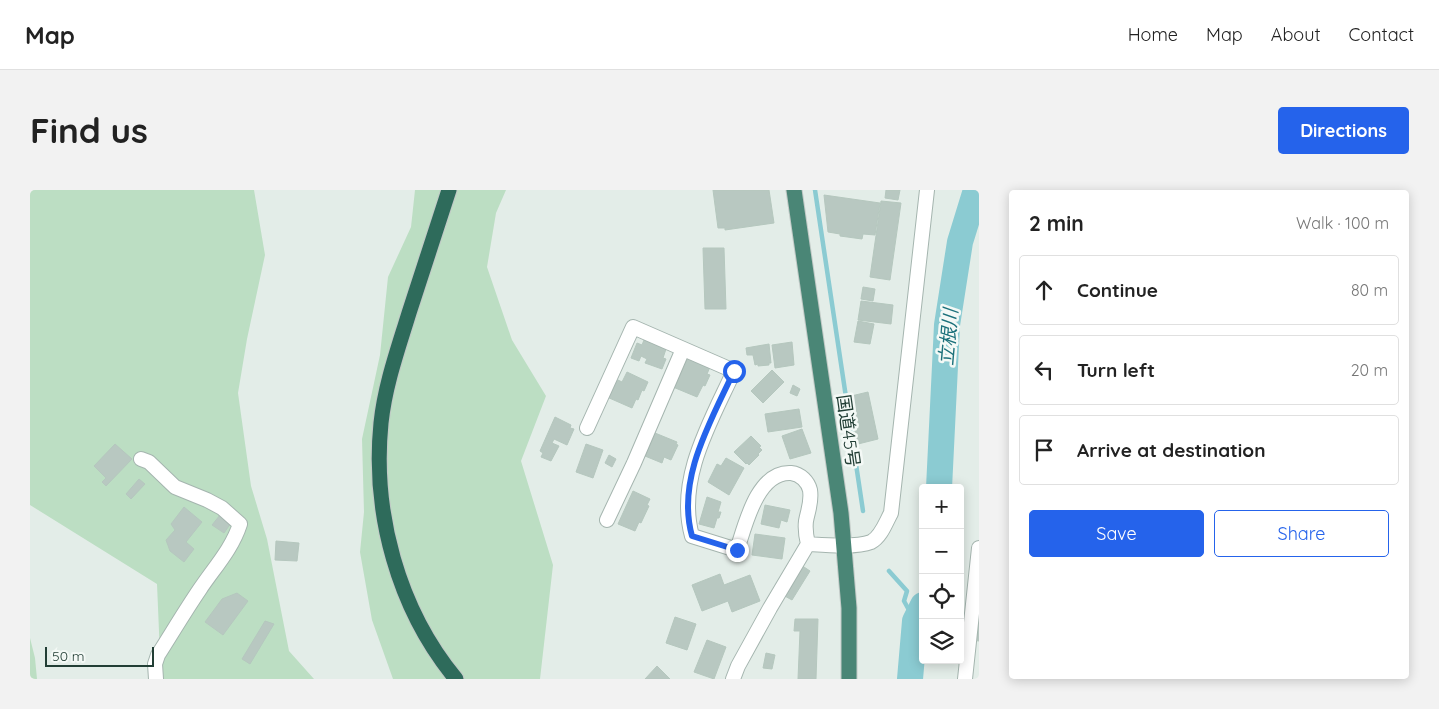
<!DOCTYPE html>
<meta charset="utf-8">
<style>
body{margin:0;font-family:Quicksand,"Noto Sans JP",sans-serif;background:#f2f2f2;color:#222}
.controls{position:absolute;right:15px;bottom:15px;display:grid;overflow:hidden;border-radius:5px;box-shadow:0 2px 12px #0003}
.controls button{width:45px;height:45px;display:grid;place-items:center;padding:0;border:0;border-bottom:1px solid #e0e0e0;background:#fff;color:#222;font:25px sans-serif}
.scale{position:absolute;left:15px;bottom:12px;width:109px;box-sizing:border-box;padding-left:5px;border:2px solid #223e35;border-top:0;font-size:14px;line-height:18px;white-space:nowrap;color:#223e35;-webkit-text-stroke:4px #f4f9f6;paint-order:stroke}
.stop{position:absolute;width:15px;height:15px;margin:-11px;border:4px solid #2563eb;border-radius:50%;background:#fff}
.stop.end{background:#2563eb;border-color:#fff;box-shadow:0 1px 5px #0008}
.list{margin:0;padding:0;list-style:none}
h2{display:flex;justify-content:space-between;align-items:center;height:65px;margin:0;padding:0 20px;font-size:21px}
h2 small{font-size:16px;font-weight:400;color:#767676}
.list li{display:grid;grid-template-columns:32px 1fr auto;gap:15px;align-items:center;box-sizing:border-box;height:70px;margin:0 10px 10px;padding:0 10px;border:1px solid #e0e0e0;border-radius:5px}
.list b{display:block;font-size:19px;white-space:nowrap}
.list em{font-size:16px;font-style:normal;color:#767676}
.actions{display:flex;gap:10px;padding:15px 20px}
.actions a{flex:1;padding:11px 0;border:1px solid #2563eb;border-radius:5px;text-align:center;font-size:18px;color:#2563eb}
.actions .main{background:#2563eb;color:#fff}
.icon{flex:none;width:28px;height:28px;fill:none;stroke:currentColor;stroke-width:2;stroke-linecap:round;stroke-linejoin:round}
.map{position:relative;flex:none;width:949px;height:489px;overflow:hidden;border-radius:5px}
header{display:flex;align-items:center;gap:30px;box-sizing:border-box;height:70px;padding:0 25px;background:#fff;border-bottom:1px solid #e0e0e0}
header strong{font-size:24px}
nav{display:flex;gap:28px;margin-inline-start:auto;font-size:18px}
.intro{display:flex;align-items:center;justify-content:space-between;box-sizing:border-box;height:120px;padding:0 30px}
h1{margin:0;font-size:35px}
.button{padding:12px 22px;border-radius:5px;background:#2563eb;color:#fff;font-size:18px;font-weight:700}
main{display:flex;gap:30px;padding:0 30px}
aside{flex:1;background:#fff;border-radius:5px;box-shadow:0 2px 12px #0003}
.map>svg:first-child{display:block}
</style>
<header>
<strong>Map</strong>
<nav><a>Home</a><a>Map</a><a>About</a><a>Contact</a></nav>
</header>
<div class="intro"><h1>Find us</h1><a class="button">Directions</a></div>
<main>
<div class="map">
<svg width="949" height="489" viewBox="0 0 949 489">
<rect width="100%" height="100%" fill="#e3ede8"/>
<path fill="#bcdec3" d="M0,0H224L235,65L217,149L208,203L221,296L237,349L259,461L284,489H131L127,394L0,315Z
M385,0H476L466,23L457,77L482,150L516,206L491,271L523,375L510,489H363L342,430L330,362L334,322L332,249L350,165L358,87L381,37Z
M0,448L5,468L7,489H0Z"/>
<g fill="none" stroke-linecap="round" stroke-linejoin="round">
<path stroke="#8bcbd2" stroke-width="4.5" d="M785,0L833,321
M859,381L877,401L874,411L885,431"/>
<path stroke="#8bcbd2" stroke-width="26" d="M909,298L917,135L930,52L946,0
M880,489L885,431L893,415"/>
</g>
<path fill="#b8c8c1" stroke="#b5c7be" d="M683,0H739L744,33L695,40V38H688Z
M856,0H870L868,10L855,8Z
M794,5L850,13L845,45L833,44L832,49L810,46V44L798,42Z
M851,11L871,13L860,90L840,87Z
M673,58H694L696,119H675Z
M833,97L845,99L843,111L831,109Z
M831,111L863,115L861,134L828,130Z
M828,131L844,134L840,154L824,152Z
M614,150L636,159L633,168L636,169L632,179L615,173L617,169L611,166L609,171L601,168L607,153L612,155Z
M762,152L764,175L745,178L742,155Z
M739,154L741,173H739V175L728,176V174L725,175L723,165H717L716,158Z
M656,167L680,177L677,184L680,185L675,196L673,195L667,207L643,197Z
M742,180L754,192L733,213L721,201Z
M597,182L618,192L614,201L612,200L608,210L606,209L602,218L577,207L588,190L592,192Z
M763,195L770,199L767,206L760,203Z
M838,202L848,249L828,254L817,207Z
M769,219L772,237L738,242L735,224Z
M525,227L541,235L540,238L544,239L537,255L524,249L522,253L529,256L521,271L511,267L513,263L510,261Z
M772,239L781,263L760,269L752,246Z
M625,243L647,252L646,254L648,255L641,270L634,267L632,273L615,266Z
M721,246L731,256L729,257L732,260L728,264L729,265L719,275L717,273L716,274L704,262Z
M85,254L102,269L76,296L72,292L76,288L64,276Z
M556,254L573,260L563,288L546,282Z
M579,265L586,269L582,277L575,273Z
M696,268L714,278L699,305L678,292L687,274L691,276Z
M109,289L115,294L101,309L96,304Z
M603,301L620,309L617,315L619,316L611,333L609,332L605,341L588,334Z
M677,307L691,312L688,322H691L689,328H687L684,338L669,334Z
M735,315L760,320L757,332L751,330L749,338L731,334Z
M154,317L172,332L156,352L164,359L154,372L140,361L136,350L145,340L141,334Z
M190,325L201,333L194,343L182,335Z
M725,344L755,348L752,369L722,365Z
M246,351L269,353L267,371L245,370Z
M771,375L780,381L762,410L753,405Z
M690,384L694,395L720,385L730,411L702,422L698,411L672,421L662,395Z
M207,403L218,411L193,445L175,432L192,409Z
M645,427L666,434L657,460L636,453Z
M765,429H788L786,489H768L770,441H764Z
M944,429H949V451L942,450Z
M235,431L244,434L220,474L212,469Z
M677,450L696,457L684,489L664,482Z
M736,463L745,465L742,479L733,478Z
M627,476L640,489H615Z"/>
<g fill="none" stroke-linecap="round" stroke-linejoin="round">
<defs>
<path id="minor" d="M557,238L603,137L704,181C681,231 646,289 662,346L707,360C715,336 727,281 761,283C771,284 778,292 780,300C782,312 778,320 776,331C775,339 776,346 778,354
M111,269L119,272L145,297L177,310L192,318L210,334C202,359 184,378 170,399C155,421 142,443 128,465L125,474L126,489
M577,330L604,273L653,159
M703,489L708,476L740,418L778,354C794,355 826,358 841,352C851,347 856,332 861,323L897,0
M935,489L949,358"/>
<path id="trunk" d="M764,0L811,323L819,418V489"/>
<path id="motorway" d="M419,0C406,41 392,82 379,123C368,159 355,195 351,233C342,323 368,419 426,489"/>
</defs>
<use href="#minor" stroke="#a5b5af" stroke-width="16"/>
<use href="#trunk" stroke="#c1c9c6" stroke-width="17"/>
<use href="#motorway" stroke="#c1c9c6" stroke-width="17"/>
<use href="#minor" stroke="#fff" stroke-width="14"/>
<use href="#trunk" stroke="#4a8676" stroke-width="15"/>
<use href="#motorway" stroke="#2e6b5b" stroke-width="15"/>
</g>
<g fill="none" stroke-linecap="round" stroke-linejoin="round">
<path stroke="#2563eb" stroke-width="6" d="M704,181C681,231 646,289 662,346L707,360"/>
</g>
<g text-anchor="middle" stroke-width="5" stroke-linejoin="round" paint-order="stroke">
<g font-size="18" fill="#223e35" stroke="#f4f9f6">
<text transform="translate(818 241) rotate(82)" y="6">国道45号</text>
</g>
<g font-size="19" font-style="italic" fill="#1c717b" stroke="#f4f9f6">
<text transform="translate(918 147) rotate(-85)" y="7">立根川</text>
</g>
</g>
</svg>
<div class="controls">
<button>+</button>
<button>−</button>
<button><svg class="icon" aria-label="locate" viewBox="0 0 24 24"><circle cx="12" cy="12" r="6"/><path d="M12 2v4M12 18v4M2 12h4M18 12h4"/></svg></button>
<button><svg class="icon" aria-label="layers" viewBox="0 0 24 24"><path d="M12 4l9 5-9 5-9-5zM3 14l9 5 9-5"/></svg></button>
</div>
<div class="scale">50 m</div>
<div class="stop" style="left:704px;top:181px"></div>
<div class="stop end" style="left:707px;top:360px"></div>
</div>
<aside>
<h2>2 min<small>Walk · 100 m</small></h2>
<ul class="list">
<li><svg class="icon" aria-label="ahead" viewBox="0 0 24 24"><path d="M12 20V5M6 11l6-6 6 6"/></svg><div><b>Continue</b></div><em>80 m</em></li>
<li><svg class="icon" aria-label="left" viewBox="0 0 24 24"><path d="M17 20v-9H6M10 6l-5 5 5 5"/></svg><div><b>Turn left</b></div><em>20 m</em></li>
<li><svg class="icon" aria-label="arrive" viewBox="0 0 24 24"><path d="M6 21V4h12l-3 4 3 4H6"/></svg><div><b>Arrive at destination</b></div></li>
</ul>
<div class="actions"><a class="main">Save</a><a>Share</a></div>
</aside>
</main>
